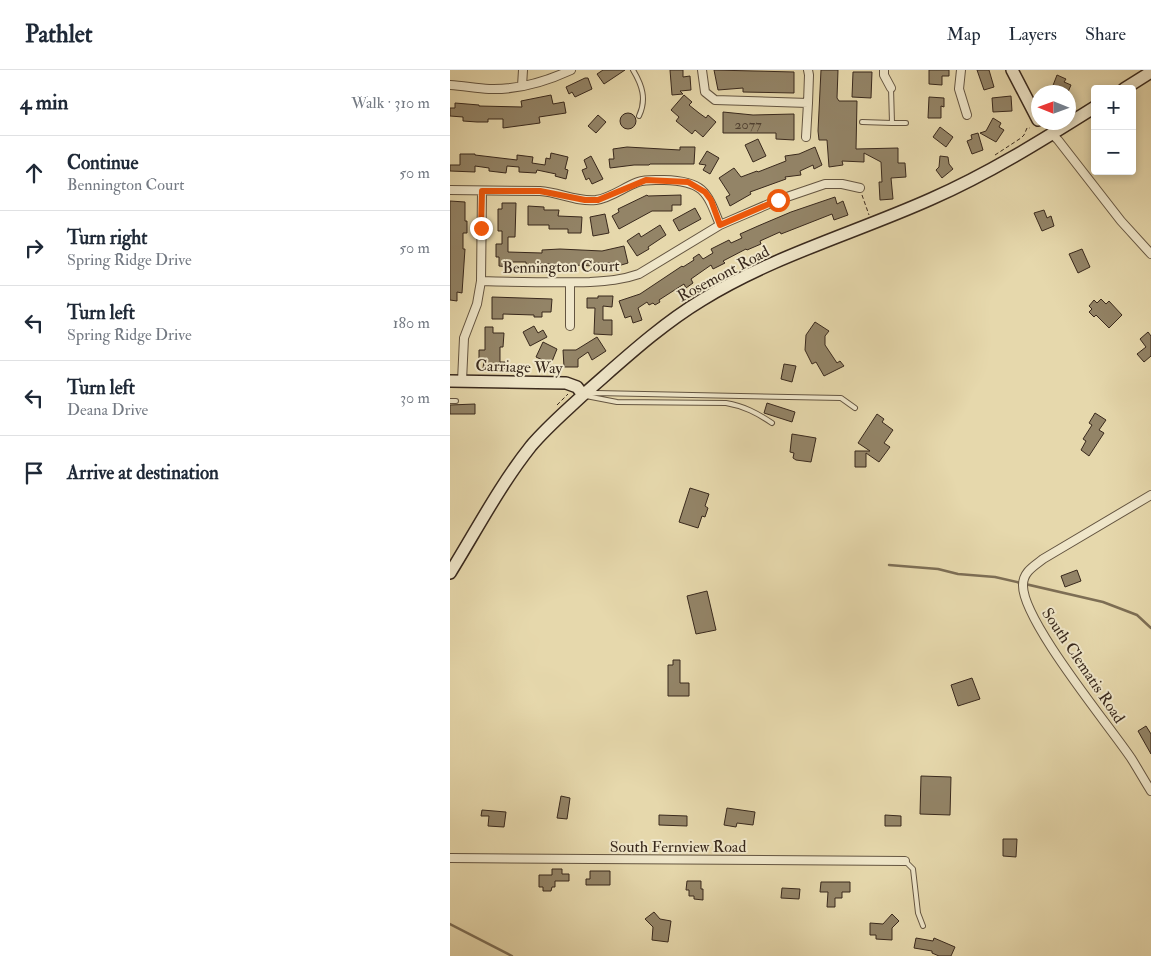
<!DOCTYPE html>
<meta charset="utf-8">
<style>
body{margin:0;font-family:"IM FELL Double Pica",serif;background:#f6f6f7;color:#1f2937}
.controls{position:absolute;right:15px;top:15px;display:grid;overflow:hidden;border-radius:5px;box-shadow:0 2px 8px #0003}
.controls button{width:45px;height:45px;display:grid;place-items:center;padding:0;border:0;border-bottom:1px solid #e0e1e3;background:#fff;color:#1f2937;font:25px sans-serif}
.compass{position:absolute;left:581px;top:15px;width:45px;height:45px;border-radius:50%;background:#fff;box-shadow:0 2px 8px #0003;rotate:271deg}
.stop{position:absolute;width:15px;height:15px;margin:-11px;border:4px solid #ea580c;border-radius:50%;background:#fff}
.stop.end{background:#ea580c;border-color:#fff;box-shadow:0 1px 5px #0008}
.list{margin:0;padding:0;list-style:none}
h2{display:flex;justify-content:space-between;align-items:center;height:65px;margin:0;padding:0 20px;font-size:21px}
h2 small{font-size:16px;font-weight:400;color:#747a83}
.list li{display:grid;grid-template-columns:32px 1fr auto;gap:15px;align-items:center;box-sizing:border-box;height:75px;padding:0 20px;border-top:1px solid #e0e1e3}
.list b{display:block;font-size:19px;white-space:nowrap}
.list p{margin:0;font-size:16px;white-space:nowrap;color:#747a83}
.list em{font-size:16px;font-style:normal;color:#747a83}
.icon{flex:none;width:28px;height:28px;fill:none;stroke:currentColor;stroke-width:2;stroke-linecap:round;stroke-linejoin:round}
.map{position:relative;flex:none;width:701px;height:886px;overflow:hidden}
header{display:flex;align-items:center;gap:30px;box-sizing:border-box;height:70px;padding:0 25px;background:#fff;border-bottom:1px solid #e0e1e3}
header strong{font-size:24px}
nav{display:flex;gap:28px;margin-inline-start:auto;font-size:18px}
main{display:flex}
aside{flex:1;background:#fff}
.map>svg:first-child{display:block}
</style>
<header>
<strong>Pathlet</strong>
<nav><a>Map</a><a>Layers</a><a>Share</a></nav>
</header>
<main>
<aside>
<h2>4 min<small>Walk · 310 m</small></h2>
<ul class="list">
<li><svg class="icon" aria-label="ahead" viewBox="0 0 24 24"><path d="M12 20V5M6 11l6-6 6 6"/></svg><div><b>Continue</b><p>Bennington Court</p></div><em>50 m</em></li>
<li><svg class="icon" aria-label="right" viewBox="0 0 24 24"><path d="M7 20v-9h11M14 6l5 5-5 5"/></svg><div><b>Turn right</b><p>Spring Ridge Drive</p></div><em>50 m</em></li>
<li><svg class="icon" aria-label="left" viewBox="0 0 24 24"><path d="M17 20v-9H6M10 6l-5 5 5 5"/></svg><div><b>Turn left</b><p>Spring Ridge Drive</p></div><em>180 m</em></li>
<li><svg class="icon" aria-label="left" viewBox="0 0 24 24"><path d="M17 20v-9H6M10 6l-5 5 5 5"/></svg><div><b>Turn left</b><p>Deana Drive</p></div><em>30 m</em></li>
<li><svg class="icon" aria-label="arrive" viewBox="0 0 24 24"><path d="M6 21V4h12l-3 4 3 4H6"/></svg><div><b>Arrive at destination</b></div></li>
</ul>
</aside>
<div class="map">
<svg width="701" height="886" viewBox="0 0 701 886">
<rect width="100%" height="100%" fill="#e6d8ac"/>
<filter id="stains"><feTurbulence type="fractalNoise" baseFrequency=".004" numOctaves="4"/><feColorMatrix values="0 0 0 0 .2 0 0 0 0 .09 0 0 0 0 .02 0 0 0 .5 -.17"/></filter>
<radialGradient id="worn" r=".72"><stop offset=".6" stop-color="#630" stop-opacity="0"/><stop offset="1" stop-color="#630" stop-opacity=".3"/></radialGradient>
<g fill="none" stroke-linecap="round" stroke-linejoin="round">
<path stroke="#7d6e55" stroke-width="2.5" d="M439,495L488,499L508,504L545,507L653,532L687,545L701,558
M0,854L62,886"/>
</g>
<path fill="#938467" stroke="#39291d" d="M153,0H175L154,14L147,4Z
M220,0H233V7L240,6L241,20L230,21L233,24L222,25Z
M264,0L344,2V23L293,22V18L268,20Z
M371,0H388L387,28L389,31H407L406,79L448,78V93H455L456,107L441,108L443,129L430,130L429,112H432L431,92L414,83V92L392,91L393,95L379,97L377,70H369L368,61Z
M479,0H499V6H492V15L479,14Z
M527,0H539L544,17L534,20Z
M403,2H422L421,28L402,27Z
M607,5L616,9L614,12L621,15L618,22H604L605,19L602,18Z
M135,8H138L142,19L125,27L122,22L119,24L116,17Z
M101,25L103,34L114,32L116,43L89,47L90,53L53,58V49H38V52H27L13,51V47L0,46V38H5V33L29,35V36L72,37L71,31Z
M234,25L242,32L239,35L249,43L256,48L258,45L266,52L253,67L245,60L242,64L226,51L229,47L221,40Z
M561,26L562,41L543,42L542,28Z
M479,27L494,28V37L491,36V48H478Z
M273,42L303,45L344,44V70L326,69V63H273Z
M170 51a8 8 0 1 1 16 0a8 8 0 1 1-16 0Z
M148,45L156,52L146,63L138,56Z
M543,48L551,53L549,57L554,60L546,72L530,63L536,61Z
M490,57L503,67L496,77L483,67Z
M528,63L533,80L522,84L517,71L522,69L521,65Z
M308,69L316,86L303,92L295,75Z
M177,77L230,80V77H245L244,94H200L199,95H184L160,98L159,89H164L163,79Z
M365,77L372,95L364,99L363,95L350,101L351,105L335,107L336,109L300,122L301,124L280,136L276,127L280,125L269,108L284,98L291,107L307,101L308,102L336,91L335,86L349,84Z
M257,81L269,88L260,104L253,100L256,95L249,94Z
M101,83L118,87L115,99L118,100L116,109L105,106L106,104L87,100L86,103L69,102V97L57,96L56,103L39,101V98L25,96V102L0,101V95H10V84H25V85L67,90V85L83,87L82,93L95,95L96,88L100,89Z
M141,86L153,109L142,114L139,108L136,110L132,100L137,98L134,90Z
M490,86L498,87L499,94L503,99L492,108L486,100L489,97Z
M197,125L198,126L231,125V135H222V141H202L169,159L162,146L169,142L168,139Z
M385,127L387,134L393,131L398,145L384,150L382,144L331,164L330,162L310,171L311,174L297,180L296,179L273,191L275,193L263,199L261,195L241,209L243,213L236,218L234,214L209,230L210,232L205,235L203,233L199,235L197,232L188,238L192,250L183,253L181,246L175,248L169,231L190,224L232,196L233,197L244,190L243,188L249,184L253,189L263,183L261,179L279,170L281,173L292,168L290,164L308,156L341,142Z
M0,131L15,132V151H17V163H13V179H15L12,223L7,222V231L0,230Z
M52,133H66L65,167H58V182L92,183V180L110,179L152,181L174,176L178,193L161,198L160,193H143V196L107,194H85V196H76V192H58V197L49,196V187H46V174H52V161H48V139H52Z
M78,136L94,137V140H109L108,146L132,147L131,163H118V159H99V155H78Z
M245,138L251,149L229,161L223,150Z
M594,140L597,148L601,146L604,156L592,161L584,143Z
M155,144L159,163L143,166L140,147Z
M210,155L216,165L198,177L199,179L187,186L177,171L189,163L191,167Z
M632,179L640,197L628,203L619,184Z
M148,226H163L162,237L153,236V250H162V265L144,264L145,238H137V228H148Z
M42,227L102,229L101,242H92V247H84V245L53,244V249H42Z
M651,229L656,234L659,231L672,245L659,258L646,245L644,247L639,242L642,239L639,236L644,230L647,233Z
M365,252L379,261L375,266V275L387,293L390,291L394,296L374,306L366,292L362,294L355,280L356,265Z
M84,256L88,263L93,260L97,267L80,276L73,262Z
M35,257H43V263H54L53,277H50V292H55V299H33L34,289H29V280H35Z
M698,262L701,266V286L694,292L687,284L696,277L690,269Z
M147,267L156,281L142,290L138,282L128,289V297H114L113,280H126Z
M93,272L107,279L101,294L86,287Z
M334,294L346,296L342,312L331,309Z
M317,333L345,342L342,352L314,343Z
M25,334V344H0V335Z
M645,343L656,350L649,360L654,363L639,386L631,380L636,371L633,369L642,355L639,353Z
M427,344L434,349L432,352L443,360L434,373L440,377L429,392L416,383V397H405V381H420L408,373Z
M342,364L366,368L361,392L346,390L343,388L344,383L340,382Z
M240,418L259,424L255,436L258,438L255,447L252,446L248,458L229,452Z
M627,500L631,511L615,517L611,506Z
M257,521L266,560L246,564L237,526Z
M223,590H230V613H239V626H218V595H223Z
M522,608L530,629L508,636L501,615Z
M696,656L701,664V684L688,661Z
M471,706L501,707L500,745L470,744Z
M111,726L120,728L117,749L107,748Z
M277,738L305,742L303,755L287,753L286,757L274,755Z
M32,740L56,742L54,757L38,756L39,746H31Z
M209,745L237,746V756L209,755Z
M435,745L451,746V756H435Z
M553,769H567L566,787L553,786Z
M102,799H112V804H119V811H105V817H102L101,821H93V817H89V805H102Z
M140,801H160V815H136V809H140Z
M237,811H251V819H253V830L244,829V826H239V820H236Z
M371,812H400V822H392V828H385V837H377L378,822H370Z
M332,818L350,819L349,829L331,828Z
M204,842L210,849L221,851L218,872L202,870L203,857L195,849Z
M442,844L449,851L442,858V870L426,869V865H420V853L433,854Z
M466,868L483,871L484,868L505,877L501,886H489L482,883V881L464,878Z"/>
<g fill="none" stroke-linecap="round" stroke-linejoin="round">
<defs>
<path id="lane" d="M183,0C192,15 197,29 189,46
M412,52L442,53L441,18
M442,53H456
M138,324L146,323L391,328L405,338
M136,326L167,332L276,333C294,336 307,343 322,353
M0,331H6
M455,791L463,799L468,843L473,856"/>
<path id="street" d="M252,0L255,22L265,30L358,33L359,5L358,0
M434,0V5L441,18
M511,0L509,19L517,45
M0,15C13,16 26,18 39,19C67,20 95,12 121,0
M72,16L73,0
M602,64L608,70L671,151L701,184
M356,67L358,33
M0,120L90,121C109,122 126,132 146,130C161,128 174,117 188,112C196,109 206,110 214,110C254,111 257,122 270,155
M31,211C67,212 103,213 140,212C157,211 172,210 189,204L270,155L328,130L375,114H392L410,118
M120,213V256
M12,311L14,268L27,234L31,211L32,121
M701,425L593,489C584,496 573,502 573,515C572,550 658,654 681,688C688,699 694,710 701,721
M0,788L455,791"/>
<path id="secondary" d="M562,0L588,50
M674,19L701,2
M0,311L116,313L127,317L133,325
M0,503C26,461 50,415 81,376C97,357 116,341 134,324C172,291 209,256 252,230C323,186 405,163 481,129C538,104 591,71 645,37"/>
</defs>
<use href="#lane" stroke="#645541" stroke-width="6"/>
<use href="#street" stroke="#645541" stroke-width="10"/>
<use href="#secondary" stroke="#39291d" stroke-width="14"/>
<path stroke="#39291d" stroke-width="1" stroke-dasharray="4 2.5" stroke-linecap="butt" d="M545,85L571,68L574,65L577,58H580
M412,125L419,145
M107,335L118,324"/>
<use href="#lane" stroke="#efe6c9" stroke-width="4"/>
<use href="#street" stroke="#efe6c9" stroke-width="8"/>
<use href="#secondary" stroke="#efe6c9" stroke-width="11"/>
</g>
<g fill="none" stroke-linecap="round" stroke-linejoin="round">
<path stroke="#ea580c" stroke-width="6" d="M31,158L32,121H90L135,130H148L196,110L238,112L255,122L261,130L270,155L328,130"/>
</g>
<g text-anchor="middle" stroke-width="4" stroke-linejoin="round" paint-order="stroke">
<g font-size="14" fill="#504030">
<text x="298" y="59">2077</text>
</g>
<g font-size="16" fill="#39291d" stroke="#efe6c9">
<text transform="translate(111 196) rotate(-1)" y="6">Bennington Court</text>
<text transform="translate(273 203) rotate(-28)" y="6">Rosemont Road</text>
<text transform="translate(69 296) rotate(2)" y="6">Carriage Way</text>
<text transform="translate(634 595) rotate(56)" y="6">South Clematis Road</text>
<text x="228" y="782">South Fernview Road</text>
</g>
</g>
<rect width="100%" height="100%" filter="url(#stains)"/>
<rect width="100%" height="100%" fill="url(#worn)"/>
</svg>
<div class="controls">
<button>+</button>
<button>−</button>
</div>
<svg class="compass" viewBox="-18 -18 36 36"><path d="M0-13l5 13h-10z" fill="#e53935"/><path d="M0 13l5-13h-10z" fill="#747a83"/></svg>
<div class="stop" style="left:328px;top:130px"></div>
<div class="stop end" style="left:31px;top:158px"></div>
</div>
</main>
